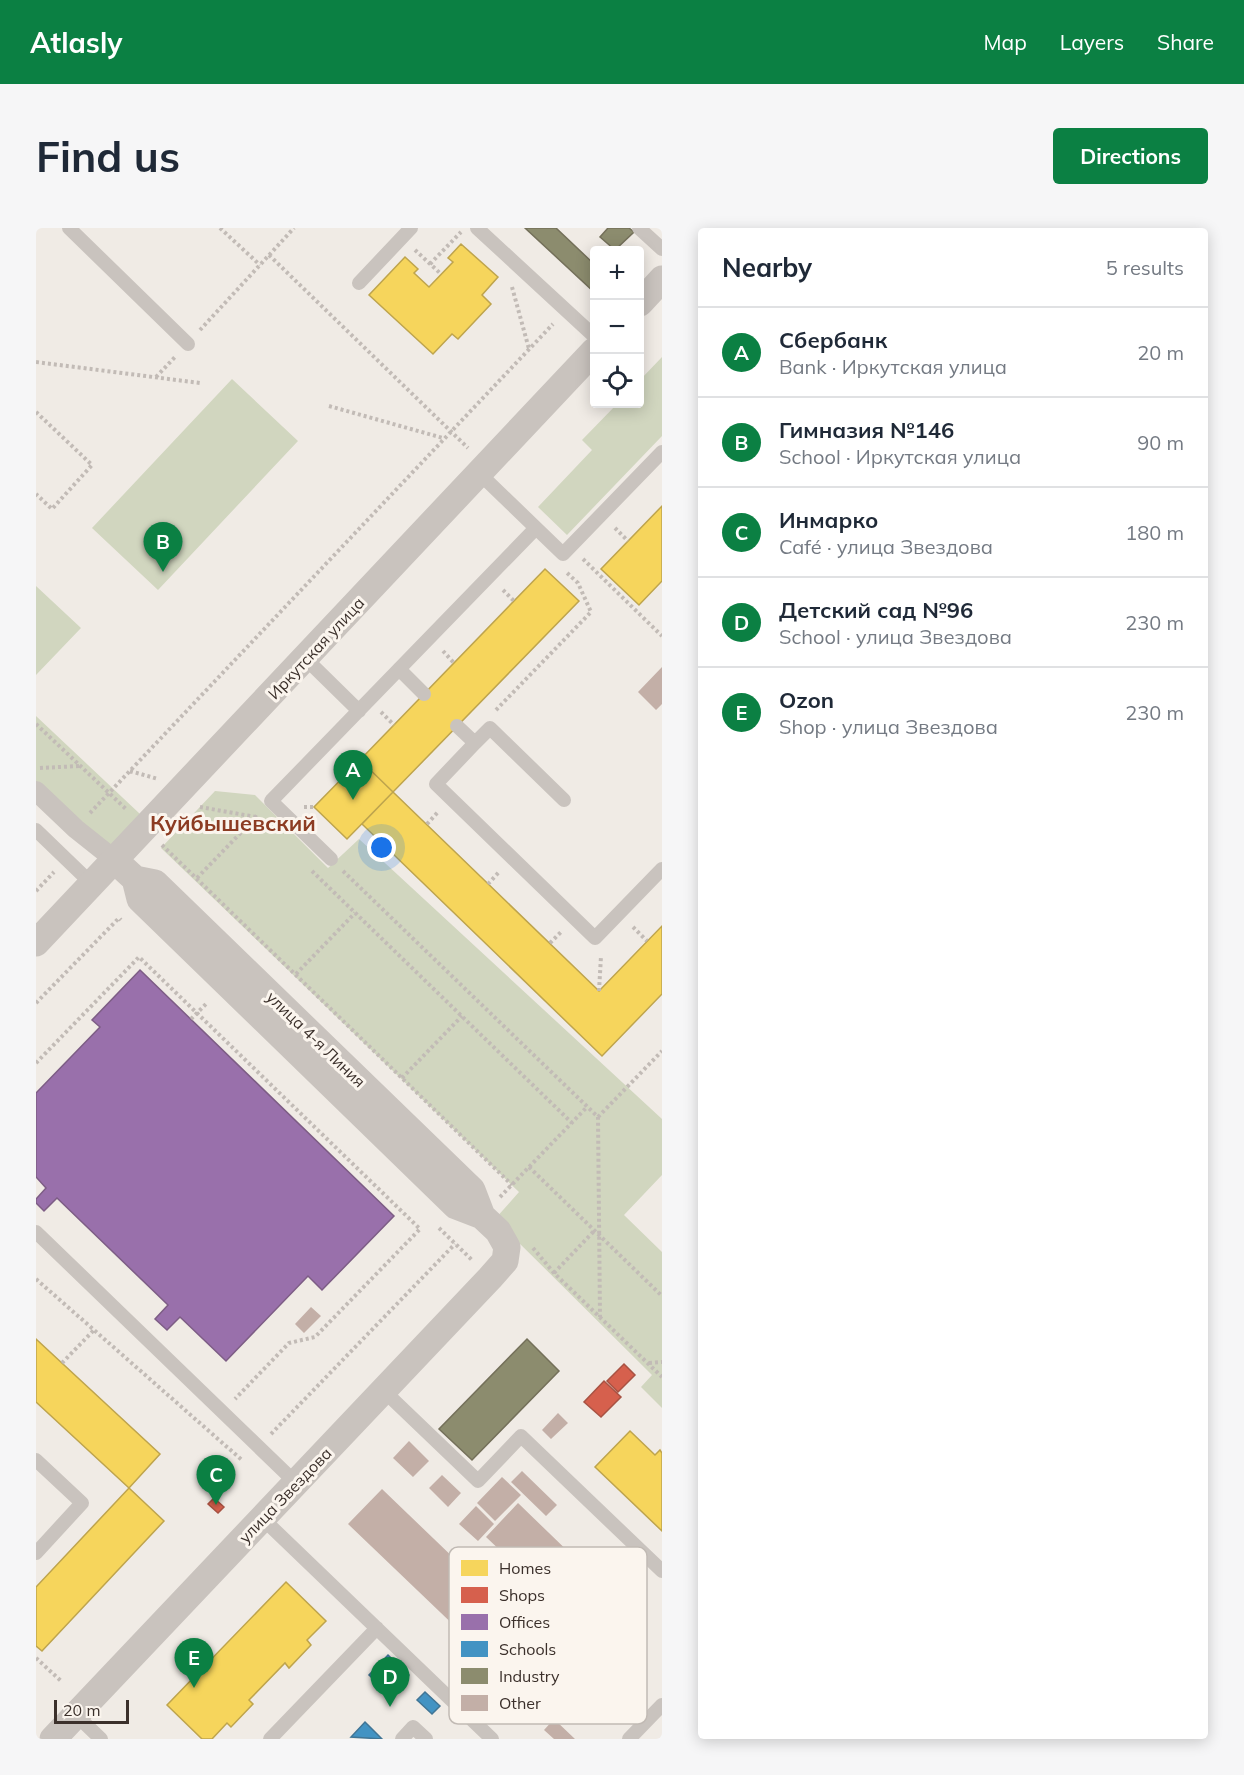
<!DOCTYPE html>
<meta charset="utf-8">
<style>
body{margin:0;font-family:Mulish,sans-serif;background:#f6f6f7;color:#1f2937}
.controls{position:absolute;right:18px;top:18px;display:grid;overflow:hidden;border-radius:6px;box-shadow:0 3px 15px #0003}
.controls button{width:54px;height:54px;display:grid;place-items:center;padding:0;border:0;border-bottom:2px solid #e0e1e3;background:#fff;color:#1f2937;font:30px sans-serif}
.scale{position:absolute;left:18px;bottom:15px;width:75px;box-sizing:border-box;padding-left:6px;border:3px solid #3b302b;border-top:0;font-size:16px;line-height:21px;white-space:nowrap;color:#3b302b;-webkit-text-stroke:4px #fbf5ee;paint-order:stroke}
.you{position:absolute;left:346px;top:620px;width:21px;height:21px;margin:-15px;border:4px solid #fff;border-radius:50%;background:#1a73e8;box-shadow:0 0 0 9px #1a73e833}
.badge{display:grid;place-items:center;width:39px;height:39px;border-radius:50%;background:#0b8043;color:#fff;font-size:20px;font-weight:700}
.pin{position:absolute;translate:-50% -50px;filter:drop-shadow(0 2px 3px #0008)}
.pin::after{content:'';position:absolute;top:32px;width:21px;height:18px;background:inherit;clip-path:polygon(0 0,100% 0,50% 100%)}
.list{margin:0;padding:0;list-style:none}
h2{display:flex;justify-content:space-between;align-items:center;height:78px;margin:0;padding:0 24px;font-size:26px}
h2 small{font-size:20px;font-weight:400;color:#747a83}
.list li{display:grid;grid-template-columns:39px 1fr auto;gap:18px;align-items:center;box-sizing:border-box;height:90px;padding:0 24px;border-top:2px solid #e0e1e3}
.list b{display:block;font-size:22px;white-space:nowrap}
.list p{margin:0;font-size:20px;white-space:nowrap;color:#747a83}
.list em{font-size:20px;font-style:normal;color:#747a83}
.icon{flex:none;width:33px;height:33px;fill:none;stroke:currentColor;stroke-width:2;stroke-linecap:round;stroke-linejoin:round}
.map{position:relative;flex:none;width:626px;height:1511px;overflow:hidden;border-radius:6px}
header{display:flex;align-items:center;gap:36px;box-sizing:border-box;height:84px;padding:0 30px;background:#0b8043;color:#fff}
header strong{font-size:28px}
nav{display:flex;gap:33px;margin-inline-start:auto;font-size:21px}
.intro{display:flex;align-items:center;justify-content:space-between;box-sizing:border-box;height:144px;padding:0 36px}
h1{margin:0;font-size:42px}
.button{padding:15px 27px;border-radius:6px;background:#0b8043;color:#fff;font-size:21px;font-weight:700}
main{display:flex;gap:36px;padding:0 36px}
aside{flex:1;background:#fff;border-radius:6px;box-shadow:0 3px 15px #0003}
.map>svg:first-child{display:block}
</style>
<header>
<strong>Atlasly</strong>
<nav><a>Map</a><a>Layers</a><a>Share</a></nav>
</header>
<div class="intro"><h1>Find us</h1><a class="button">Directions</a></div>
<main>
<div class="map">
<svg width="626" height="1511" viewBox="0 0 626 1511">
<rect width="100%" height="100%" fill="#f0ebe5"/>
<path fill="#d1d6bf" d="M626,129V208L531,307L502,279L556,222L546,212L581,176H604V152Z
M196,151L262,213L122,362L56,300Z
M0,358L45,400L0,447Z
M0,488L104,586L64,630L0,573Z
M179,563L219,567L292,640L323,611L626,891V947L588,987L626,1024V1180L605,1159L616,1147L459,991L483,964L125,620Z"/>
<path fill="#f6d55c" stroke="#bea44d" stroke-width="1.5" d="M425,16L462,49L446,67L455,76L422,111L416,106L397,126L333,67L369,29L382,41L378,45L393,59L417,34L412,30Z
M626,278V353L603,377L565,341Z
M509,341L543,373L357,564L324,532Z
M324,532L357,564L311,611L278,579Z
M357,564L563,763L626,698V766L566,828L326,596Z
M0,1111L124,1226L93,1260L0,1174Z
M594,1203L619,1227L624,1222L626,1225V1303L559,1239Z
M93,1260L128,1293L6,1423L0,1418V1359Z
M250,1354L290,1393L271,1412L275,1417L253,1440L249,1435L213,1472L217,1476L195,1499L191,1495L176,1511H166L131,1477Z"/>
<path fill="#d6604d" stroke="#a85243" stroke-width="1.5" d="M588,1136L599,1147L582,1164L571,1153Z
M568,1153L585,1169L565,1189L548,1174Z
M178,1270L188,1279L182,1285L172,1276Z"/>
<path fill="#9970ab" stroke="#7d5d85" stroke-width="1.5" d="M104,742L358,988L286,1062L272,1048L190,1133L144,1089L131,1102L119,1091L132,1077L21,970L8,983L0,975V971L10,960L0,949V865L64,799L56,792Z"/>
<path fill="#4393c3" stroke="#417595" stroke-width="1.5" d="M352,1427L373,1447L354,1467L333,1447Z
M389,1464L404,1478L396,1486L381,1472Z
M329,1494L346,1511L315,1509Z"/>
<path fill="#8c8c6e" stroke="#74705a" stroke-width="1.5" d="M489,0H520L558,36V64Z
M572,0H593L598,4L579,22L564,9Z
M491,1111L523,1143L436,1232L403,1201Z"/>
<path fill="#c3afa7" d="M626,439V476L620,482L602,464Z
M275,1079L285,1088L268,1105L259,1096Z
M522,1185L532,1195L515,1211L506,1202Z
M373,1213L393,1233L377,1249L357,1230Z
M486,1243L521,1277L510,1288L475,1254Z
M406,1247L425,1265L412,1279L393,1260Z
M466,1249L485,1267L459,1293L441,1275Z
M346,1261L529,1437L496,1472L312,1296Z
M482,1275L543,1334L511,1367L450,1309Z
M440,1278L458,1296L442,1313L423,1296Z
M518,1491L539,1511H518L508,1502Z"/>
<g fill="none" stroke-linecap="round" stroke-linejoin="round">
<path stroke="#c2bbb6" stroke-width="4" stroke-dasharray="3 3" stroke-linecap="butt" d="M184,0L224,37
M379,22L405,46
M233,27L432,220
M394,36L425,4
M476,59L493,121
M164,102L258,0
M0,134L164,155
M120,149L140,128
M293,178L407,210
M0,184L56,237L16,281L0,266
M579,300L592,313
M547,331L626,408
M467,362L478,373
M407,423L418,435
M460,482L555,384L542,355L530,344
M345,484L358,497
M0,496L91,582
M4,540L44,538
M94,543L122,551
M164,579L220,589L223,592
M268,579H278
M54,585L517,96
M391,596L402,584
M126,617L476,957
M276,643L536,895
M307,643L562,889L564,1089
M161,650L221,588
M452,656L464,643
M0,663L18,644
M597,699L611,713
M514,715L526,703
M260,746L319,685
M563,763L565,728
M0,775L83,690L85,692
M155,791L171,775
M0,835L103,729L384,1001L279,1109L253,1115L199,1171
M366,850L426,788
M562,889L626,823
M493,939L626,1068
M464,969L551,879
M403,1000L436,1032
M497,1020L518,1045L626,1149
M518,1045L559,1002
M0,1051L207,1233
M26,1135L58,1102
M613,1135L626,1134
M235,1206L419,1016
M0,1430L25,1453"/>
<path stroke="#c9c3be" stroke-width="14" d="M33,0L152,116
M441,0L558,108
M603,0L626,21
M323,55L375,0
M443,245L527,326L626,224
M270,431L323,483
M363,441L388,466
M421,498L439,515L400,556L559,710L626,641
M439,515L454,500L528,572
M0,602L56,656
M295,631L235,573L500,300
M0,1004L260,1255
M348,1163L442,1253L485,1208L626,1343
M0,1232L46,1275L0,1325
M226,1290L456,1511
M40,1487L65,1511
M234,1511L341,1400
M366,1511L377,1499L390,1511
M593,1511L626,1477"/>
<path stroke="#c9c3be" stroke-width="20" d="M0,563L40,601L79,632"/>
<path stroke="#c9c3be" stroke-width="27" d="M604,75L626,51
M87,640L99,651L104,671L420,978L446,988
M0,715L558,123
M17,1511L454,1050L469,1033L471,1019L462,1003L446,988L436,962L119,655L99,651"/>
</g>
<g text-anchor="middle" stroke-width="6" stroke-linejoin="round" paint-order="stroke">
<g font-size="16" fill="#3b302b" stroke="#fbf5ee">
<text transform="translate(280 420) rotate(-47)" y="6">Иркутская улица</text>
<text transform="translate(280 811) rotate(44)" y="6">улица 4-я Линия</text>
<text transform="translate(249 1267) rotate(-46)" y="6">улица Звездова</text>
</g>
<g font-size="22" font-weight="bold" fill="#8c3b22" stroke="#fbf5ee">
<text x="197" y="603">Куйбышевский</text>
</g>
</g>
<rect x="413" y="1319" width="198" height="177" rx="9" fill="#fbf5ee" stroke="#c1bab4" stroke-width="1.5"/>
<rect x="425" y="1332" width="27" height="16" fill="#f6d55c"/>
<rect x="425" y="1359" width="27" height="16" fill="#d6604d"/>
<rect x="425" y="1386" width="27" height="16" fill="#9970ab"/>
<rect x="425" y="1413" width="27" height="16" fill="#4393c3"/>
<rect x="425" y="1440" width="27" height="16" fill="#8c8c6e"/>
<rect x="425" y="1467" width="27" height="16" fill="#c3afa7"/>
<g font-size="16" fill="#3b302b">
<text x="463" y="1346">Homes</text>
<text x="463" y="1373">Shops</text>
<text x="463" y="1400">Offices</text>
<text x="463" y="1427">Schools</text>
<text x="463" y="1454">Industry</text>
<text x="463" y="1481">Other</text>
</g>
</svg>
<div class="controls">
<button>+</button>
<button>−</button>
<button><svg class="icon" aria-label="locate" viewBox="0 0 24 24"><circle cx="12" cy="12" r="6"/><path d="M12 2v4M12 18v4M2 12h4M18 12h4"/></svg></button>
</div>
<div class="scale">20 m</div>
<div class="you"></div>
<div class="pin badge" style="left:317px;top:572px">A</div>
<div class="pin badge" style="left:127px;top:344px">B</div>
<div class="pin badge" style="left:180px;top:1277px">C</div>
<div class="pin badge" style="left:354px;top:1479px">D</div>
<div class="pin badge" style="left:158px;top:1460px">E</div>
</div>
<aside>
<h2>Nearby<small>5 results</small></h2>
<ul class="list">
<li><span class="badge">A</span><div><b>Сбербанк</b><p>Bank · Иркутская улица</p></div><em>20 m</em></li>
<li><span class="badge">B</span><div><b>Гимназия №146</b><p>School · Иркутская улица</p></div><em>90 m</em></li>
<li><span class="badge">C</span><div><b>Инмарко</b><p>Café · улица Звездова</p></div><em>180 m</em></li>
<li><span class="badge">D</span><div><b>Детский сад №96</b><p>School · улица Звездова</p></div><em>230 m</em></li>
<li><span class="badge">E</span><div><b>Ozon</b><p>Shop · улица Звездова</p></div><em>230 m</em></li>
</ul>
</aside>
</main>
